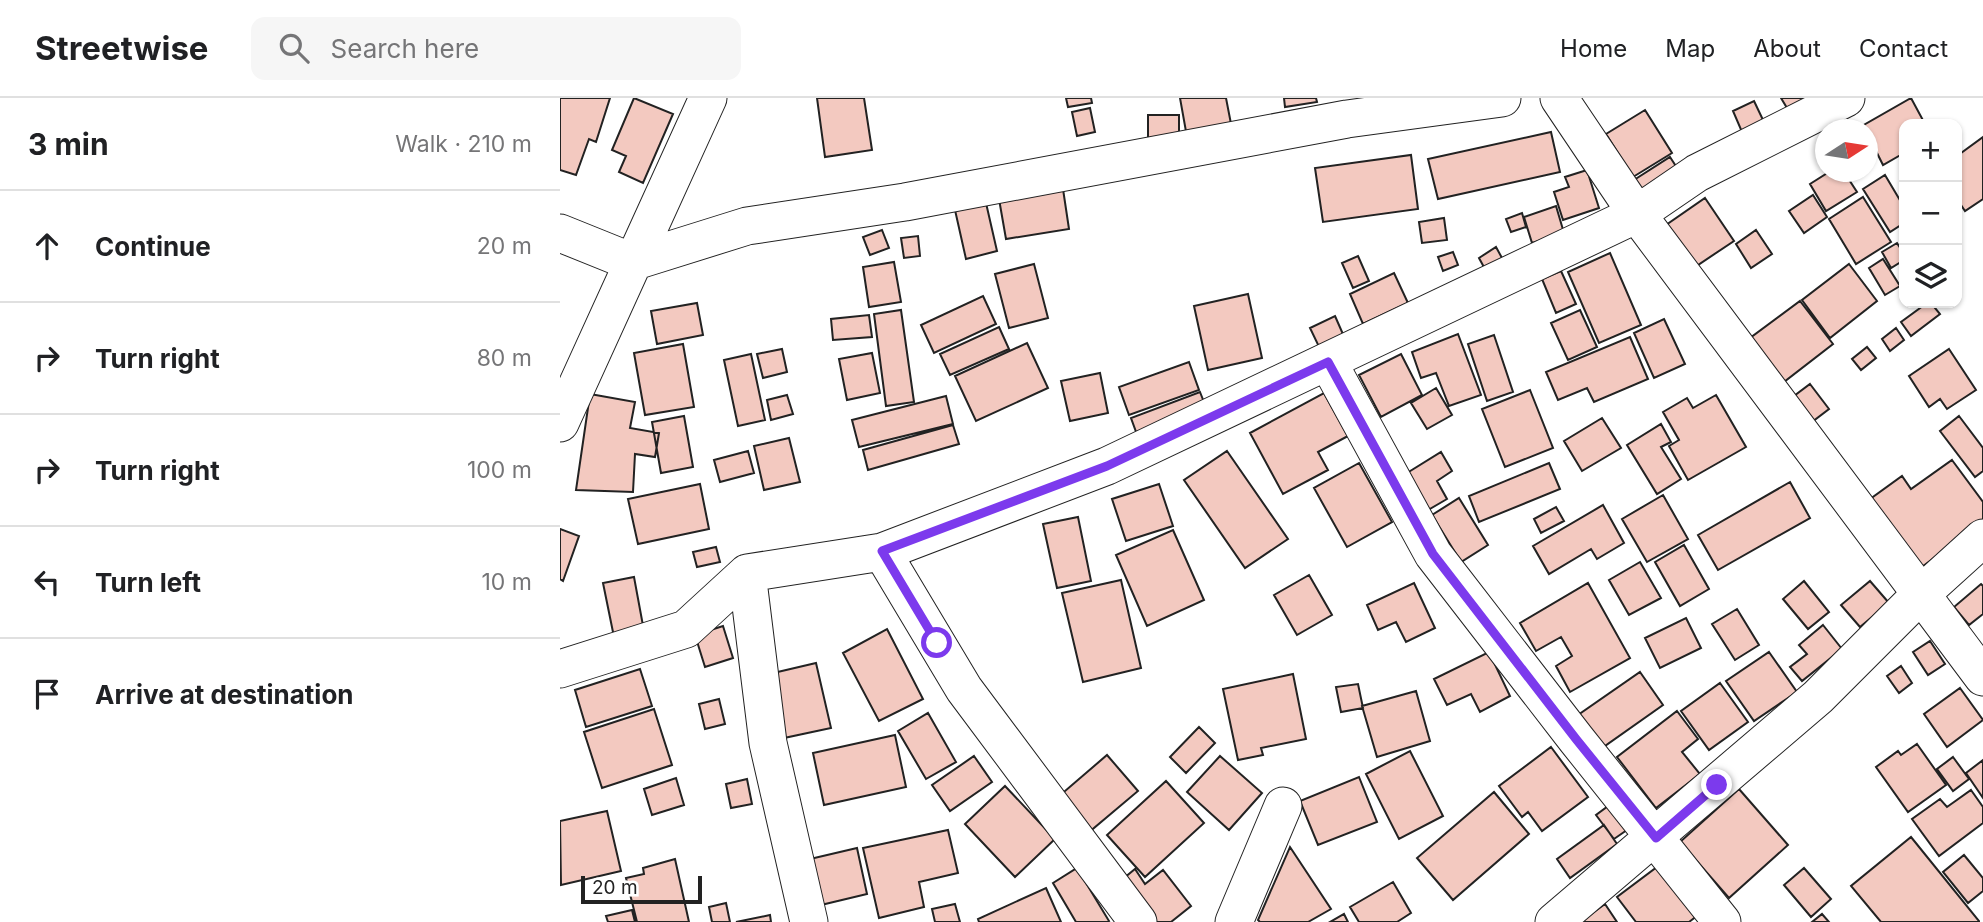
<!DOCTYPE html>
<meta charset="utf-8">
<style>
body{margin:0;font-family:Inter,sans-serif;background:#f6f6f6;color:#202124}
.controls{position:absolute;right:21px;top:21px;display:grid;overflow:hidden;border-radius:14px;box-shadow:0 2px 5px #0004}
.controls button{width:63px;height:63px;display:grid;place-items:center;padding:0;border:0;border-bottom:2px solid #e0e0e0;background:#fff;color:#202124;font:35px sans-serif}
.compass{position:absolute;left:1255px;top:21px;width:63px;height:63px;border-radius:50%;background:#fff;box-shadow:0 2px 5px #0004;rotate:78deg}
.scale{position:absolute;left:21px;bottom:18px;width:121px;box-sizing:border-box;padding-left:7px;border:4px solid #222;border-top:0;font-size:19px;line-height:24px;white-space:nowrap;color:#222;-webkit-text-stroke:5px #fff;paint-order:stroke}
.stop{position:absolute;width:21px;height:21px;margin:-16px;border:5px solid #7c3aed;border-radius:50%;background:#fff}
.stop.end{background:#7c3aed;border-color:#fff;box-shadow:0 2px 7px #0008}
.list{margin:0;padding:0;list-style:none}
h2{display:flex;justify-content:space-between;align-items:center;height:91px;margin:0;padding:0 28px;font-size:30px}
h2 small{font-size:23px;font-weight:400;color:#757577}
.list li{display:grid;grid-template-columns:46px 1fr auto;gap:21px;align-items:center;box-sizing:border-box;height:112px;padding:0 28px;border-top:2px solid #e0e0e0}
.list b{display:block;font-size:26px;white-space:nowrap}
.list em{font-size:23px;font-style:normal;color:#757577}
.icon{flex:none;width:38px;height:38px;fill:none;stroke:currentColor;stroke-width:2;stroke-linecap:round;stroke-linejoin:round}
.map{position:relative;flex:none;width:1423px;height:824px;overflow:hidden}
header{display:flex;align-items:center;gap:42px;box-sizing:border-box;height:98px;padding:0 35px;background:#fff;border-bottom:2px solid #e0e0e0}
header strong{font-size:33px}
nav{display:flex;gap:38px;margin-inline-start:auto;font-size:24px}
.search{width:490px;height:63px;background:#f6f6f6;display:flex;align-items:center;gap:18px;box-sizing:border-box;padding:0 24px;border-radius:14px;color:#757577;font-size:26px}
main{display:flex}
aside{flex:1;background:#fff}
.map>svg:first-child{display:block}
</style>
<header>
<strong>Streetwise</strong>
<div class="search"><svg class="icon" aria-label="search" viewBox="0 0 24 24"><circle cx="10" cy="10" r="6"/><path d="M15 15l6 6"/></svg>Search here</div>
<nav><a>Home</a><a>Map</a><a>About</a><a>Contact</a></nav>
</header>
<main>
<aside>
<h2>3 min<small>Walk · 210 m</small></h2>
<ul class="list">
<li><svg class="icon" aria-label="ahead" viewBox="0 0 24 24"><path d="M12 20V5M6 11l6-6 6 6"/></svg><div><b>Continue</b></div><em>20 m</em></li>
<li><svg class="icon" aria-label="right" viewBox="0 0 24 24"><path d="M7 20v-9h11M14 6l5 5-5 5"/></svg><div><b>Turn right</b></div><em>80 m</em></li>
<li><svg class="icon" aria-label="right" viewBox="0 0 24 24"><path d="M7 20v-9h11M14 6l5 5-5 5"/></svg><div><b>Turn right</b></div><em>100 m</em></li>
<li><svg class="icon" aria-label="left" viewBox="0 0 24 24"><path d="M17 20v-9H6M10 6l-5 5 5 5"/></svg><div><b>Turn left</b></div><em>10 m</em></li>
<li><svg class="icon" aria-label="arrive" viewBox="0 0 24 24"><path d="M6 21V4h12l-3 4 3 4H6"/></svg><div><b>Arrive at destination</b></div></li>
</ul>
</aside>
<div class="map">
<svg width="1423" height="824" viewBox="0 0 1423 824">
<rect width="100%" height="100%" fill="#fff"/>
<path fill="#f3c9c0" stroke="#222" stroke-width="2" d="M0,0H50L36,44L29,41L16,77L0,72Z
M74,0L113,16L83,85L59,74L66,58L52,52Z
M257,0H304L312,52L265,59Z
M506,0H531L532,5L508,9Z
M620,0H666L672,31L627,39Z
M724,0H756L757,4L725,9Z
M1221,0H1266L1233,20Z
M1351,0L1365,26H1344V55L1323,67L1315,51L1308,55V32H1295Z
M1194,3L1204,24L1182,34L1173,13Z
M530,10L535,34L517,38L512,14Z
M1085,12L1112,55L1073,79L1046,36Z
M588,17H619V47L588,46Z
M991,34L1000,74L878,101L868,61Z
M1423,39V101L1405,113L1397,101V58Z
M851,57L858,111L763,124L755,70Z
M1110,59L1121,76L1085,99L1074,82Z
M1027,72L1039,110L1003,122L994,94L1009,89L1005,79Z
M1269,74H1284L1297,94L1266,113L1250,86Z
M1325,77L1344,109V125L1330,134L1303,91Z
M503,91L509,131L446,141L439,101Z
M1253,97L1267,119L1244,135L1229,113Z
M1303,99L1331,144L1296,166L1269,121Z
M1145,100L1174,143L1135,169L1106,127Z
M426,105L437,153L406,161L395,112Z
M996,108L1004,135L972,145L964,119Z
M962,115L966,129L951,134L946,121Z
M884,120L887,142L862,145L859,124Z
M322,132L329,150L310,157L303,139Z
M1196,132L1212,156L1191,170L1176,146Z
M358,138L360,158L344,160L341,140Z
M1337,145L1344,156V162L1331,170L1322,154Z
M936,149L942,160L925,171L919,160Z
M893,154L898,167L883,173L878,159Z
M1050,155L1081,227L1039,245L1008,174Z
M798,158L809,183L793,190L782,165Z
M1323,161L1340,188L1325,197L1309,170Z
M334,164L341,204L309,209L303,169Z
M474,166L488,220L449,230L435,176Z
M1289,166L1317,203L1270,240L1242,202Z
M1001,173L1016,206L996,215L982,181Z
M834,175L848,205L803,226L790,196Z
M688,196L702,260L648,272L634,208Z
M423,198L436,226L374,255L361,227Z
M1240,203L1273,246L1220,287L1186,243Z
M137,205L143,237L97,246L91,213Z
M1367,205H1371L1380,216L1351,238L1341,224Z
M341,212L354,304L326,308L314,216Z
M1020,212L1037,249L1008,262L991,225Z
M309,217L312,239L273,242L271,221Z
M775,218L786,243L762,255L750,230Z
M1104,221L1125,266L1094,280L1074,235Z
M439,229L449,251L390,277L380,256Z
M1336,230L1344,242L1330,253L1322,241Z
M898,236L921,297L889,308L876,275L861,280L852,254Z
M934,237L953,294L927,303L908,246Z
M1070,239L1088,281L1034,304L1027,290L998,302L986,274Z
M467,245L488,290L416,323L395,278Z
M123,246L134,309L85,317L74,255Z
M1307,249L1316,260L1301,272L1292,261Z
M222,251L227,274L203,280L197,256Z
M1389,251L1416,292L1387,311L1380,301L1369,309L1349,278Z
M312,255L320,295L287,302L279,261Z
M191,256L205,322L178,328L164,262Z
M841,256L862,297L821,319L799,277Z
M629,264L639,292L569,317L559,289Z
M540,275L548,315L510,323L501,283Z
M1250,286L1269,311L1248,327L1230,301Z
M876,290L892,317L867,331L851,305Z
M970,292L993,350L945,369L922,311Z
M640,294L649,317L579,342L571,320Z
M764,295L788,338L758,354L768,372L723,396L690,335Z
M30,296L75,304L70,330L99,335L95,359L75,356L73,394L16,392Z
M227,297L233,316L211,322L207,302Z
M1156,297L1186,349L1128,382L1109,348L1119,342L1103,314L1127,300L1133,310Z
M386,298L393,326L299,349L292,322Z
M124,318L133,369L101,375L92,324Z
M1399,318L1423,350V373L1415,379L1380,333Z
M1042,320L1061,350L1022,373L1004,343Z
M1101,326L1111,344L1101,349L1121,381L1097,396L1067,347Z
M393,327L399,346L308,372L303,352Z
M229,340L240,384L204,392L194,348Z
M188,353L194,375L160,384L154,362Z
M667,353L728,441L685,470L624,382Z
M881,354L892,373L877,383L887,401L868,412L847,375Z
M1392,362L1423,404V424L1355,474L1306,404L1342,378L1351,391Z
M799,365L832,424L787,449L754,390Z
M989,365L1000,391L919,424L909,398Z
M1230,384L1250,420L1158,472L1138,437Z
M140,386L149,431L78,446L68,401Z
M599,386L613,428L566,443L552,401Z
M1103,397L1128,441L1087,464L1062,421Z
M899,400L928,447L901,464L872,417Z
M1043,407L1064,445L1037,461L1031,451L989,476L973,448Z
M996,409L1004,423L981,435L974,421Z
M518,419L531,483L497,490L483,426Z
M0,431L19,438L3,483L0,481Z
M613,432L644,502L587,528L556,457Z
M1124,447L1149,491L1120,508L1095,464Z
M156,449L160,464L137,469L133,454Z
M1080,464L1101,500L1069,517L1049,482Z
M749,477L772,517L737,537L714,497Z
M74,479L84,533L54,539L43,485Z
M561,482L581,570L523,584L502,495Z
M1244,483L1269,514L1248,531L1223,501Z
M1310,483L1329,505L1300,529L1281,507Z
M854,485L875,530L846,544L836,524L818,532L807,507Z
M1028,485L1070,560L1010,594L996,568L1012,558L1001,539L976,553L960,525Z
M1421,486L1423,488V516L1409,527L1394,509Z
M1177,511L1199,547L1175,562L1152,526Z
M1126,520L1141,550L1100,570L1085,540Z
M1263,527L1282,551L1242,583L1230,569L1247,556L1239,547Z
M163,528L173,560L145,569L135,537Z
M327,531L363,601L319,623L283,555Z
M1370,543L1385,566L1368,577L1353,554Z
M929,554L950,598L920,614L911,596L887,607L874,581Z
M1209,554L1237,594L1194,623L1166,583Z
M256,565L271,630L224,640L209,576Z
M1341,568L1352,585L1339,595L1327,578Z
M80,571L92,608L26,629L15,592Z
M1080,574L1103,607L1042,650L1018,617Z
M733,576L746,641L701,650L703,657L678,662L663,591Z
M1160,585L1188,624L1149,652L1121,613Z
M798,586L803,610L781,614L776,589Z
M1400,590L1423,622L1387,649L1364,616Z
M856,593L870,643L817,659L802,608Z
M159,601L165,626L145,631L139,606Z
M94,611L112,667L42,690L24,634Z
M1117,613L1138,641L1122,654L1140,676L1096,710L1057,659Z
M368,615L396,664L366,681L338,633Z
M639,629L655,645L626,675L610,659Z
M335,637L346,689L264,707L253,655Z
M1357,646L1386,687L1348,714L1316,669L1338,653L1341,657Z
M991,649L1028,699L982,733L968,714L962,719L939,688Z
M850,653L883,718L839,741L806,676Z
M547,657L578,693L528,735L498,699Z
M414,658L432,684L390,713L372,687Z
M660,658L702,695L669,732L627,694Z
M1393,659L1409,681L1393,693L1377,671Z
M1423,662V700L1406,675Z
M799,679L817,724L758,747L740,703Z
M116,680L124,707L92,717L84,691Z
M187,681L192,706L171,710L166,686Z
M606,683L644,725L585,779L547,737Z
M445,688L495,741L455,779L405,726Z
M1179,691L1228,747L1169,800L1120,744Z
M1411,692L1423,709V725L1379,758L1352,721L1380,701L1387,709Z
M934,694L969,736L893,802L857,760Z
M1059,700L1077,725L1054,741L1036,717Z
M47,713L61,773L1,787L0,723Z
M1044,727L1057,746L1010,780L997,761Z
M388,732L398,775L359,784L364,809L319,820L303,750Z
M1351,739L1419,823V824H1321L1291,788Z
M730,749L771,811L748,824H700L698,822Z
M297,750L307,796L261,807L250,761Z
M1404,757L1423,780V793L1408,805L1383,774Z
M115,761L129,824H77L66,780L84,776L83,770Z
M1105,763L1142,814L1129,824H1076L1057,799Z
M517,770L549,823L547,824H516L493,785Z
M1244,770L1271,801L1251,819L1224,787Z
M575,771L585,786L603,772L631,808L611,824H589L558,785Z
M833,784L851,815L837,824H799L790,809Z
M486,790L501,824H419L418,821Z
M166,805L170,824H152L149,809Z
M395,806L400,824H375L372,811Z
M1045,806L1057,824H1020Z
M72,812L75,824H48L46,818Z
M784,816L788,824H770Z
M1262,816L1269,824H1252Z
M210,817L211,824H176Z"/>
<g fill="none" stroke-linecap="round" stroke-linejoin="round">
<defs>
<path id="street" d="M999,0L1077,116L1423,579
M0,135L72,164L187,128L345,104L787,21L942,0
M768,264L873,456L1016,641L1162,824
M0,325L148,0
M322,454L404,591L578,824
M187,475L208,645L249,824
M0,571L126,531L187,475L322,454L547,368L1077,116L1137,75L1286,0
M674,824L723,708
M994,824L1258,599L1360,497L1423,440"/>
</defs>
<use href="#street" stroke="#222" stroke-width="39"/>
<use href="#street" stroke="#fff" stroke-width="37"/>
</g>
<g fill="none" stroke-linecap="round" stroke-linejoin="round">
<path stroke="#7c3aed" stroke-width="9" d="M377,545L322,453L547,368L768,264L873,456L1016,641L1096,740L1157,687"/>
</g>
</svg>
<div class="controls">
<button>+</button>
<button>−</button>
<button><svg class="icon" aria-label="layers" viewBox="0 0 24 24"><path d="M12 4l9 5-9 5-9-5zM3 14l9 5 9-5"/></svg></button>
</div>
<svg class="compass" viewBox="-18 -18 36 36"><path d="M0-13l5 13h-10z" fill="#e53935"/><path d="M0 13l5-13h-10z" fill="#757577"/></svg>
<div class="scale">20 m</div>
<div class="stop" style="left:377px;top:545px"></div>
<div class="stop end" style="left:1157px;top:687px"></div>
</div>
</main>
